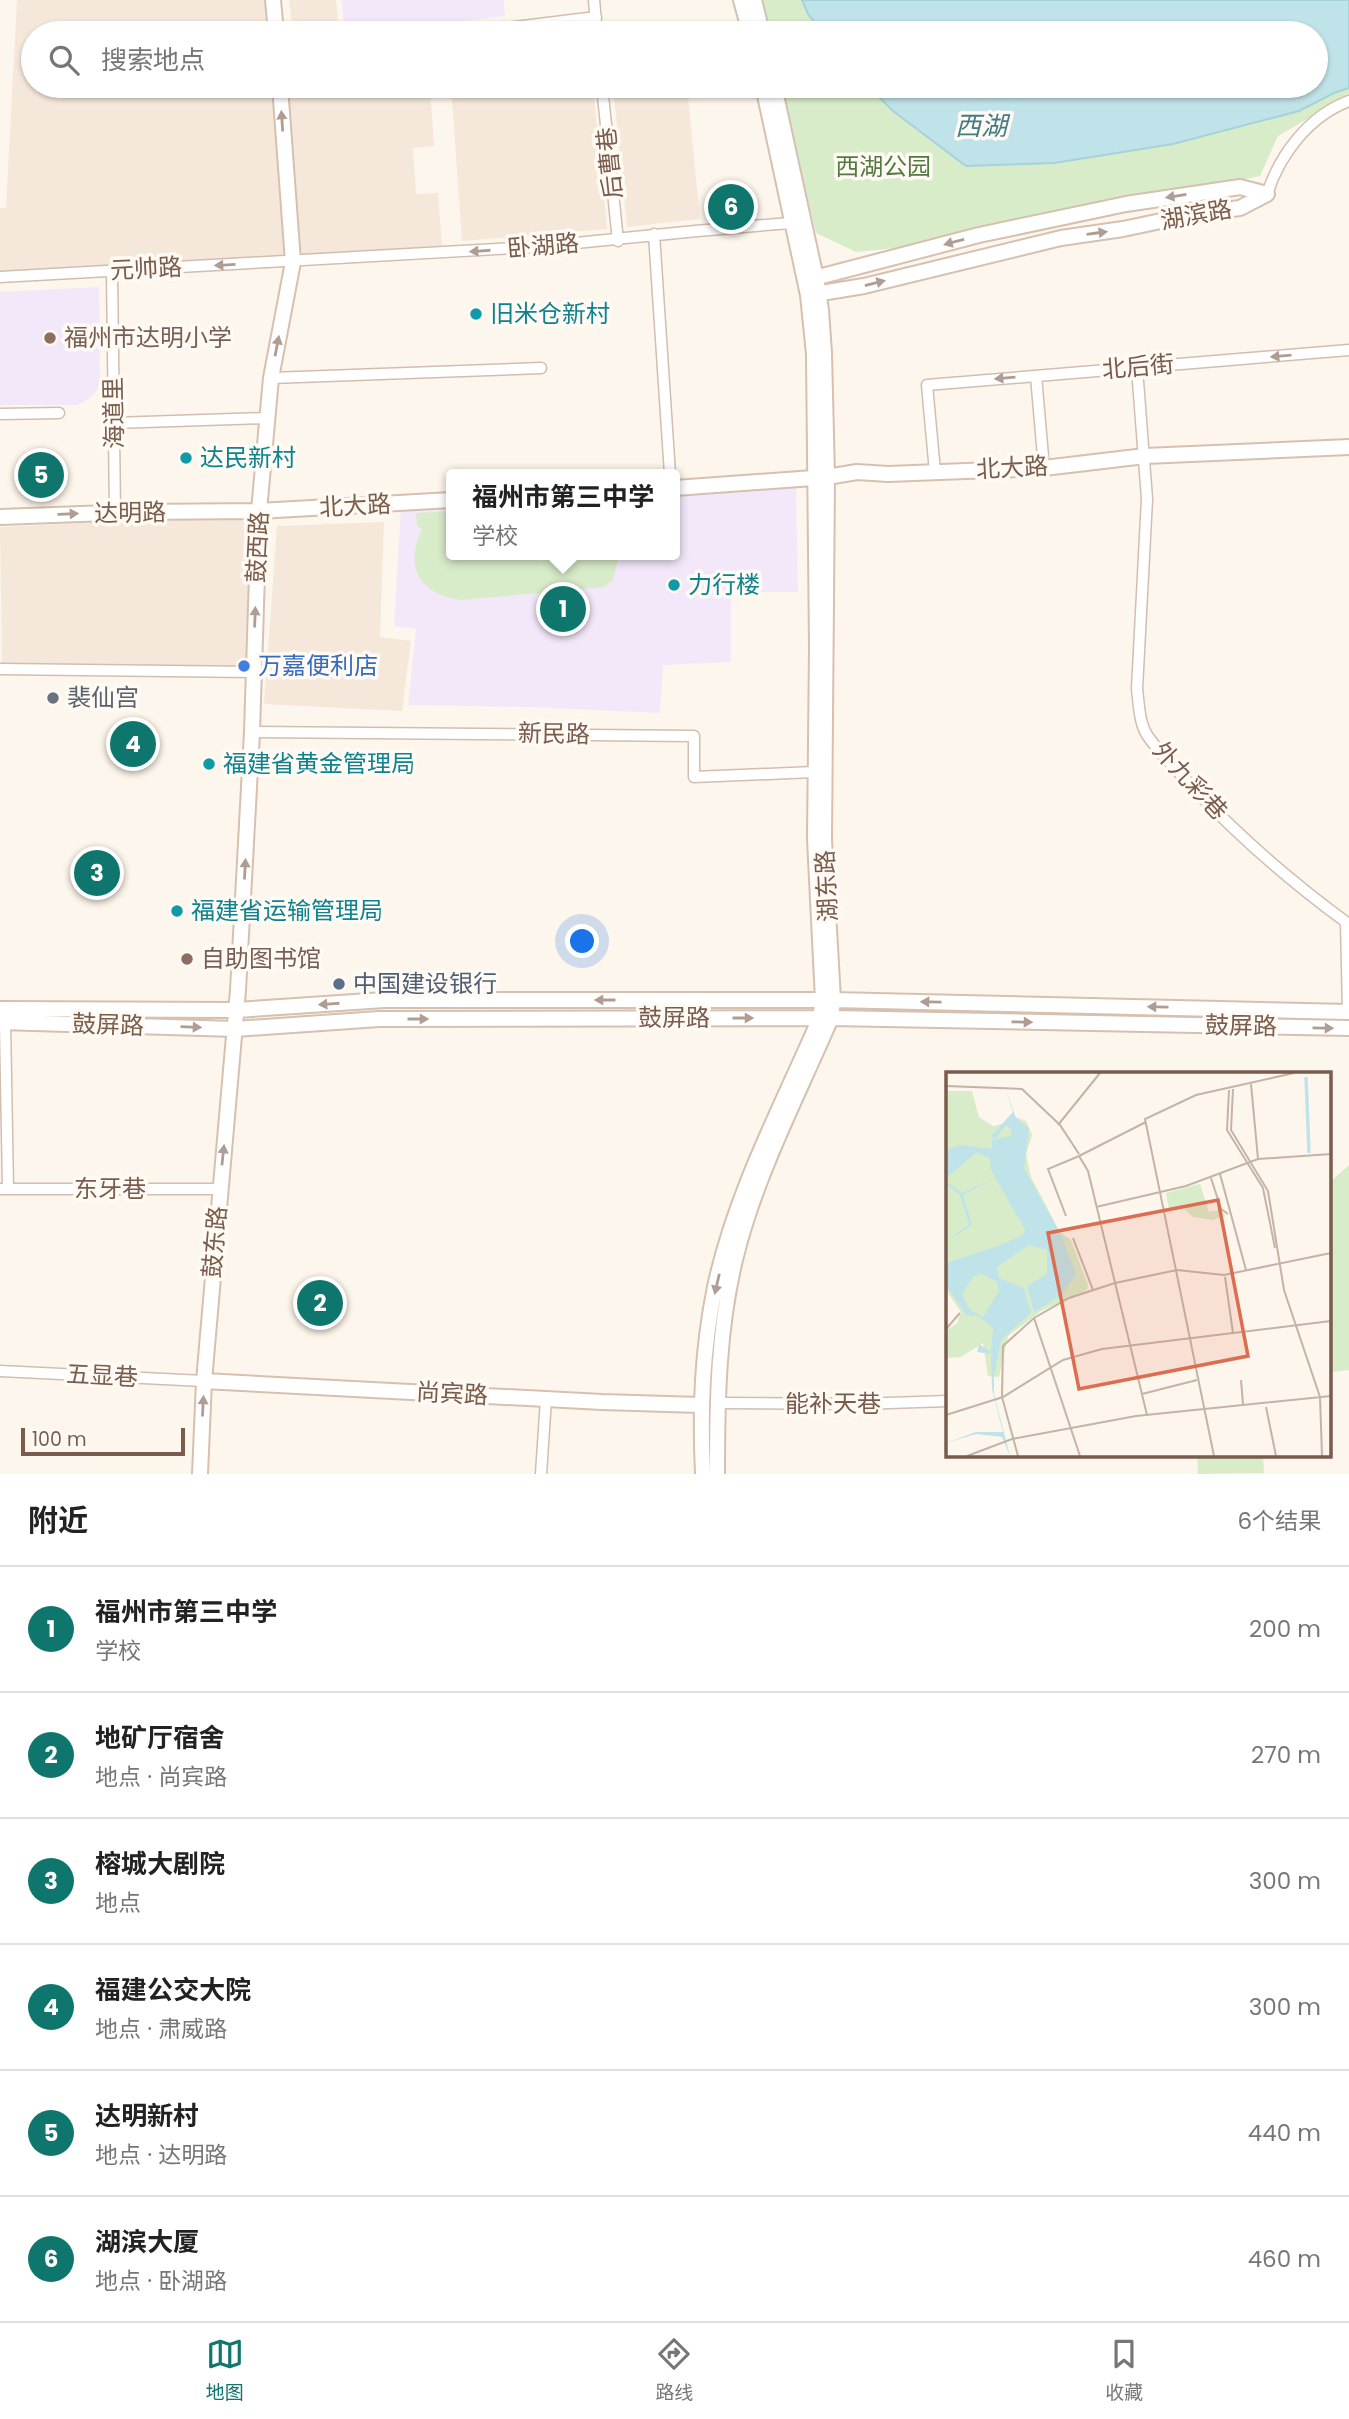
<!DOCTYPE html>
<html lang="zh">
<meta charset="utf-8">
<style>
body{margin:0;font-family:Poppins,"Noto Sans SC",sans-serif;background:#f6f6f6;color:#222}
.scale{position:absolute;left:21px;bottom:18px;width:164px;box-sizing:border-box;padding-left:7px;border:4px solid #7a5c4d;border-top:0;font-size:19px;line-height:24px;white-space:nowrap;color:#7a5c4d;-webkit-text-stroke:5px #fffaf3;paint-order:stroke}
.you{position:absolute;left:583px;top:942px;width:24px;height:24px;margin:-18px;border:5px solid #fff;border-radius:50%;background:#1a73e8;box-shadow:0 0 0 10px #1a73e833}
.badge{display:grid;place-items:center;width:46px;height:46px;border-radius:50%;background:#0f766e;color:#fff;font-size:23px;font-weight:700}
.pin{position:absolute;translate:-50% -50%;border:4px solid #fff;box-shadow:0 2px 7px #0006}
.popup{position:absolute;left:446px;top:469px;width:234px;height:91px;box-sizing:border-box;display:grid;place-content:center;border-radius:7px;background:#fff;filter:drop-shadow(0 2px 5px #0005);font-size:23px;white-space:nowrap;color:#767676}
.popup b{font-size:26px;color:#222}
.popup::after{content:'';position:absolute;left:50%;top:100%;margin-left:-14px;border:14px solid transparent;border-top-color:#fff}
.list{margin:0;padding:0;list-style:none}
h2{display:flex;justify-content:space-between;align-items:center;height:91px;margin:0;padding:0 28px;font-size:30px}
h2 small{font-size:23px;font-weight:400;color:#767676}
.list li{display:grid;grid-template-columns:46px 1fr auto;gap:21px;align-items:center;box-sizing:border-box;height:126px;padding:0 28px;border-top:2px solid #e0e0e0}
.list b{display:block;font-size:26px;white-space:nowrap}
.list p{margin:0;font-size:23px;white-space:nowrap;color:#767676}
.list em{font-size:23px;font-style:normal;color:#767676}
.icon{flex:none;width:38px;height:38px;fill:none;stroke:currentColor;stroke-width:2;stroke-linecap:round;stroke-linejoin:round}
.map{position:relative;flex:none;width:1349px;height:1474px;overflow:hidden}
.search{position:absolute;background:#fff;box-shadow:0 2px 5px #0004;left:21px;right:21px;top:21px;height:77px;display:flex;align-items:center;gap:18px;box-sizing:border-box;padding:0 24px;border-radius:38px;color:#767676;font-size:26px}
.sheet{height:847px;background:#fff}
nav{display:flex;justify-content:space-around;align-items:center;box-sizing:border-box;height:98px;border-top:2px solid #e0e0e0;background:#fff;font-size:19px;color:#767676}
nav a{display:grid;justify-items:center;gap:4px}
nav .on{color:#0f766e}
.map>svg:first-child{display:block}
</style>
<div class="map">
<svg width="1349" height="1474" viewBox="0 0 1349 1474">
<rect width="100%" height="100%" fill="#fdf6ec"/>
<path fill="#f5e8da" d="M17,0H272L275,33H33V86H280L293,262L0,277V208H6Z
M289,0H336L339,33H293Z
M285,86H430L434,146L413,148L416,194L438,193L442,246L297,256Z
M451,86H593L607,229L462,241Z
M613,86H687L700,219L627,227Z
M252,515L248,671L2,665L0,527Z
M384,522L380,637L411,641L402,711L264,704L277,526Z"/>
<path fill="#f3e8fa" d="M342,0H504L505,16L361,33H344Z
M99,287L100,383L97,390L89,399L78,405H0V292Z
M796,481L798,592H731V662L663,665L660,713L531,707L408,705L416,629L394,626L401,507L451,503V555H675V491Z"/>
<path fill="#d8ecc9" d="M758,0H1349V98L1342,99L1278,136L1260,176L906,247L856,252L816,233L780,86H1316V33H767Z
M451,511V555H619L613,580L604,587L461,600C419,594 404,568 422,529L417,526L416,513Z
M1349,1165V1370L1330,1372V1182Z
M1197,1455H1263L1264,1473L1198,1474Z"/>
<path fill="#bfe3e8" stroke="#a5d3da" stroke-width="2" d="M802,0H1349V88L1334,93L1299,111L1173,144L1054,163L966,166L893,111L868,86H1316V33H823L808,14Z"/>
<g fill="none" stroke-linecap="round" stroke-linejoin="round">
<defs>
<path id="street" d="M594,0L597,33
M465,33L596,17
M602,86L618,241
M1267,194C1280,154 1309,116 1349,101
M654,234L670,474
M112,271L115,513
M0,277L534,247C620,239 706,229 792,223
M1137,368L1147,499L1137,689C1139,704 1139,722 1147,735C1160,754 1178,771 1193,788C1240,837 1291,882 1346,922L1348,1012
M1036,376L1044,468
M271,378L541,368
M0,414L59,413
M114,423L267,418
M935,472L927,385L1349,350
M0,669L253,672
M252,732L694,736V777L814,772
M5,1022L8,1189
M0,1189H219
M0,1371L204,1381
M717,1403L859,1404L948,1401
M541,1474L546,1399"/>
<path id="secondary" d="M273,0L276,33
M741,0L750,33
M754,0L762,33
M807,280L979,235L1126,204L1240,187L1267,194
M809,295L864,286L1061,238L1123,229L1199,213L1240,208L1267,194
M675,488L827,477L857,472L888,474L1044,468L1145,456L1349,447
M0,517L135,512L259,511L451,500
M0,1009L237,1010L384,1000H833L1349,1012
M0,1022L235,1029L379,1019L831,1018L1349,1028
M204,1381L602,1402L700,1405
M200,1474L204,1381L238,990L252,732L259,511L271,378L293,262L280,86
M703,1474C700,1410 702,1351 715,1287C735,1193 782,1106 820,1018L823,1000L815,839L817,647L814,354L808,295L763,86
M717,1474C717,1401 718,1327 736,1256C756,1175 798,1095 831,1018L833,1000L824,840L827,477L824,353L821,310L816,278L774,86"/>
</defs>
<use href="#street" stroke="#d1beb0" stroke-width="13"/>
<use href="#secondary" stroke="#d6c0b0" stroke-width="18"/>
<use href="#street" stroke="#fff" stroke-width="10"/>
<use href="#secondary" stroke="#fff" stroke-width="14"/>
</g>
<defs><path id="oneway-solid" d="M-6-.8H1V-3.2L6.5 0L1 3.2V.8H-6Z" transform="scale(1.75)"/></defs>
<g fill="#af9d94">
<use href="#oneway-solid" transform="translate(282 121) rotate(-94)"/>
<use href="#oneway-solid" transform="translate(1176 196) rotate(171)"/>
<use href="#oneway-solid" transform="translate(1097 233) rotate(-8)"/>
<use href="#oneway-solid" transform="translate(954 242) rotate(165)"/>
<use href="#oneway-solid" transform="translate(480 251) rotate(176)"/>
<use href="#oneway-solid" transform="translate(225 265) rotate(177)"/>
<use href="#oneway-solid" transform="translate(875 283) rotate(-14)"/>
<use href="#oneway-solid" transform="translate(277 346) rotate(-79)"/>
<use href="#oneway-solid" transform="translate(1281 356) rotate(175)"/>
<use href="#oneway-solid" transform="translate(1005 378) rotate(175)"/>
<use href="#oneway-solid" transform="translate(68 514) rotate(-2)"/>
<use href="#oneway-solid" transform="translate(255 617) rotate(-88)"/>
<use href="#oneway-solid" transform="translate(245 869) rotate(-87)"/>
<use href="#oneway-solid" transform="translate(605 1000) rotate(180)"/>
<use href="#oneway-solid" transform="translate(931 1002) rotate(-179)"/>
<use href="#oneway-solid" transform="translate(329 1004) rotate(176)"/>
<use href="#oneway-solid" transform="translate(1158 1007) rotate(-179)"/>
<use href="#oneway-solid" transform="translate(743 1018)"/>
<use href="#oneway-solid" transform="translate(418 1019)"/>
<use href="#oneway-solid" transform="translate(1022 1022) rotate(1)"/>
<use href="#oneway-solid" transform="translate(191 1027) rotate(2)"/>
<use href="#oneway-solid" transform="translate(1323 1028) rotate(1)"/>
<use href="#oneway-solid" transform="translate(223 1155) rotate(-84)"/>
<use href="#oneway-solid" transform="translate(717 1284) rotate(103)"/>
<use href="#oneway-solid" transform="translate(203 1406) rotate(-87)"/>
</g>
<g fill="#0f9aa8" stroke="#fffaf3" stroke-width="2.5">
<circle cx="476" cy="314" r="7"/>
<circle cx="186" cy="458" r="7"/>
<circle cx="674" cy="585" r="7"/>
<circle cx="209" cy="764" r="7"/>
<circle cx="177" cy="911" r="7"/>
</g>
<g fill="#8d6e63" stroke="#fffaf3" stroke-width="2.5">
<circle cx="50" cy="338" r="7"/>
<circle cx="187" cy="959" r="7"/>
</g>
<circle fill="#3f7fe0" stroke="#fffaf3" stroke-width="2.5" cx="244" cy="666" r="7"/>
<circle fill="#6b7280" stroke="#fffaf3" stroke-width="2.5" cx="53" cy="698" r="7"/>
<circle fill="#5c6f8a" stroke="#fffaf3" stroke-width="2.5" cx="339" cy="984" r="7"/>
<g text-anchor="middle" stroke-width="7" stroke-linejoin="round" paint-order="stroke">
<g font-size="24" fill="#7a5c4d" stroke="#fffaf3">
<text transform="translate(610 163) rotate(-96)" y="8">后曹巷</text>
<text transform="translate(1196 215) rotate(-10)" y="8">湖滨路</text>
<text transform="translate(543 246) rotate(-5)" y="8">卧湖路</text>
<text transform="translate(146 269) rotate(-3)" y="8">元帅路</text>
<text transform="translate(1138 367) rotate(-5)" y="8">北后街</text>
<text transform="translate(114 413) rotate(-91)" y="8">海道里</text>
<text transform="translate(1012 468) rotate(-3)" y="8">北大路</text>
<text transform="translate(355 506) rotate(-3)" y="8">北大路</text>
<text transform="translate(130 513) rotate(-1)" y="8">达明路</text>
<text transform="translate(258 547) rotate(-87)" y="8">鼓西路</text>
<text transform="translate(554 734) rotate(1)" y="8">新民路</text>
<text transform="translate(1190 781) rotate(47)" y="8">外九彩巷</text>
<text transform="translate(827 886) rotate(-93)" y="8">湖东路</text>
<text x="674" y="1026">鼓屏路</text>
<text transform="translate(108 1025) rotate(2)" y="8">鼓屏路</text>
<text transform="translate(1241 1026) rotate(1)" y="8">鼓屏路</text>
<text x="110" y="1197">东牙巷</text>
<text transform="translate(215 1242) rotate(-85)" y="8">鼓东路</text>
<text transform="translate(102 1376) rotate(3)" y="8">五显巷</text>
<text transform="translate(452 1394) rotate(3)" y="8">尚宾路</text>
<text x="833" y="1412">能补天巷</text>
</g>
<g font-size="24" fill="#537a41" stroke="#fffaf3">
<text x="883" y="175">西湖公园</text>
</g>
<g font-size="24" fill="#0d838f" stroke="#fffaf3" text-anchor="start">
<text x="490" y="322">旧米仓新村</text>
<text x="200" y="466">达民新村</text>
<text x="688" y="593">力行楼</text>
<text x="223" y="772">福建省黄金管理局</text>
<text x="191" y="919">福建省运输管理局</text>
</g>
<g font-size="24" fill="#785e54" stroke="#fffaf3" text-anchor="start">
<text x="64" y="346">福州市达明小学</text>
<text x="201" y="967">自助图书馆</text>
</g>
<g font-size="24" fill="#366cbe" stroke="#fffaf3" text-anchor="start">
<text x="258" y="674">万嘉便利店</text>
</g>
<g font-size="24" fill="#5b616d" stroke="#fffaf3" text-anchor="start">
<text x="67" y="706">裴仙宫</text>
</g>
<g font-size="24" fill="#4e5e75" stroke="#fffaf3" text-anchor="start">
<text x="353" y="992">中国建设银行</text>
</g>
<g font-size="26" font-style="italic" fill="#437c86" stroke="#fffaf3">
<text x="981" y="135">西湖</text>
</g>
</g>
<g transform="translate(946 1072)">
<rect width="385" height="385" fill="#fdf6ec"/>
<path d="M0,19H26L33,45L47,54L57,52L64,43L80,49L86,63L80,82L85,105L114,160L125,168L142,213L141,218L95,239L62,264L53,305L42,304L37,271L15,285L0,286V259L11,251L15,240L0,218ZM254,112L263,140L274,138L280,144L266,148L247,145L236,135L223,137L220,121Z" fill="#d8ecc9"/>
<path d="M60,18L70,46L83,56L78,96L116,165L130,202L116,223L88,240L81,214L101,202V178L83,173L51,195L53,206L78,216L85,241L55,268L48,303V322L64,384L56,365L30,362L0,371L30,360H57L46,317L45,282L31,280L33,272L45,280L47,256L32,244L20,243L0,213V191L54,173L77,163L79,158L45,98L44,86L30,81L1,105V110L16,121L48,106L17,123L26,153L0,170L23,152L14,123L0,112V78L14,73L46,77V68L65,64L66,58L60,53L49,67L45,64L67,40ZM36,202L51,210L53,219L37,245L24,238L16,222L28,204Z" fill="#bfe3e8" fill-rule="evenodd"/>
<path fill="none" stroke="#bfe3e8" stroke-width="3.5" d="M360,5L363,81"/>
<path fill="none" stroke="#c5b3a7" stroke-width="2" d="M305,12L312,87M0,14L76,17L114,53L133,82M287,17L285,58L322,119L338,218L374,325L376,384M283,18L281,58L317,116L329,176M112,53L154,1M133,84L200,50M274,102L300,198M265,106L275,137L282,142M150,135L240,114L312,87L385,82M120,144L102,97L133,84L142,99L201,343M127,166L147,218M279,205L287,261M88,246L134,384M0,257L14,241M295,308L297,332M196,322L251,308M320,335L330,384M0,343L57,325L117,288L156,277L385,249M21,384L66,367L190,344L385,324M72,384L56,325L57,274L88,246L123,226L169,211L231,198L278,203L385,181M268,384L199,47L250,23L348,1"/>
<path fill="#dc6d51" fill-opacity="0.15" stroke="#dc6d51" stroke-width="3.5" d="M272,128L302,284L133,317L102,161Z"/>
<rect width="385" height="385" fill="none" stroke="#7a5c4d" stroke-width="3.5"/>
</g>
</svg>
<div class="scale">100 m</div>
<div class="you"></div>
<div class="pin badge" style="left:563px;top:609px">1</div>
<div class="popup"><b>福州市第三中学</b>学校</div>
<div class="pin badge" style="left:320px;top:1303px">2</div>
<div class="pin badge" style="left:97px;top:873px">3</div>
<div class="pin badge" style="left:133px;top:744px">4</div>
<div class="pin badge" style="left:41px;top:475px">5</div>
<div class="pin badge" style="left:731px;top:207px">6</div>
<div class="search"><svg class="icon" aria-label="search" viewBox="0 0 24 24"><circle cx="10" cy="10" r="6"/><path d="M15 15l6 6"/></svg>搜索地点</div>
</div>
<section class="sheet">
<h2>附近<small>6个结果</small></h2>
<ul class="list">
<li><span class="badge">1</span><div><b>福州市第三中学</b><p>学校</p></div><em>200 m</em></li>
<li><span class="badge">2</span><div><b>地矿厅宿舍</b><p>地点 · 尚宾路</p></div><em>270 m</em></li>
<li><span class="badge">3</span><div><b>榕城大剧院</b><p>地点</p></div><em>300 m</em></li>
<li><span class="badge">4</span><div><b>福建公交大院</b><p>地点 · 肃威路</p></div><em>300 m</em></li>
<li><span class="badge">5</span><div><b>达明新村</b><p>地点 · 达明路</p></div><em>440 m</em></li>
<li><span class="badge">6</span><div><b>湖滨大厦</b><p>地点 · 卧湖路</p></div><em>460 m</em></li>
</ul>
</section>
<nav>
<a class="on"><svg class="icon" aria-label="map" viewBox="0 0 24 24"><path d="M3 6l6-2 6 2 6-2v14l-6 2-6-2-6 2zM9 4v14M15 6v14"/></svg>地图</a>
<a><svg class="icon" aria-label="directions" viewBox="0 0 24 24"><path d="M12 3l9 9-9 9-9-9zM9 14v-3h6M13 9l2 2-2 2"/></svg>路线</a>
<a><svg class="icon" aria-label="saved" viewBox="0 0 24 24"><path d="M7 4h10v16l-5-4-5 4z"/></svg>收藏</a>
</nav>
